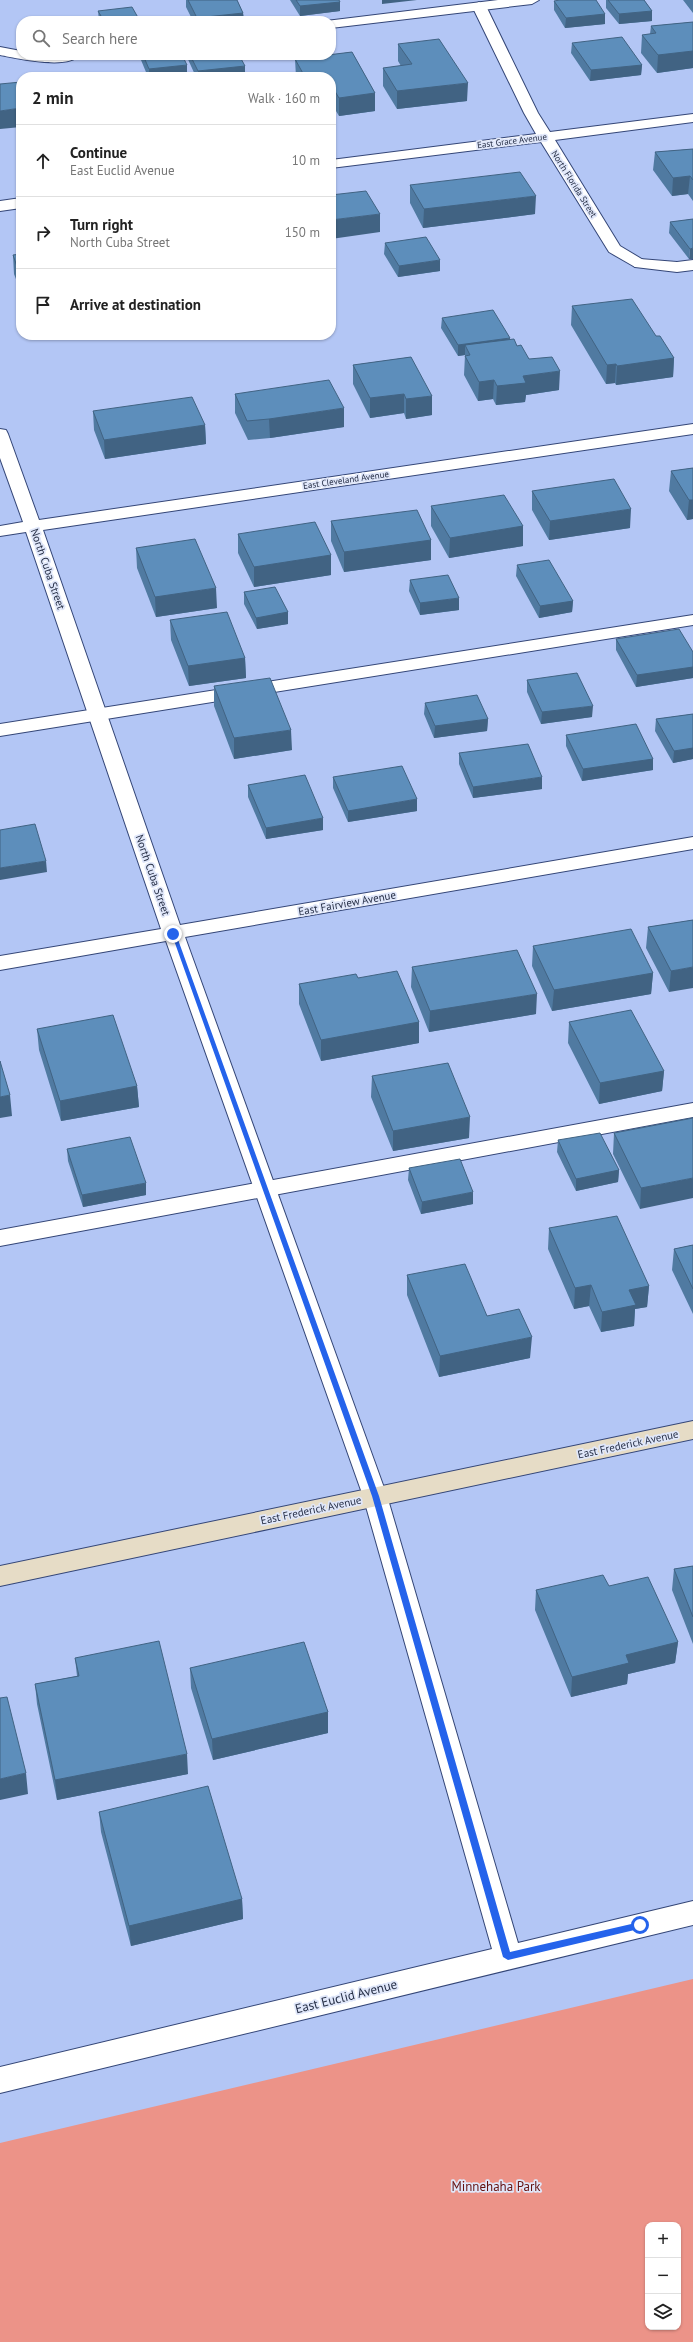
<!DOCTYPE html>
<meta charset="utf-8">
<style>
body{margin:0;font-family:"PT Sans",sans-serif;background:#f6f6f6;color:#222}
.controls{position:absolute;right:12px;bottom:12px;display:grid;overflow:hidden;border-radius:8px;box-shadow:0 1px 3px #0004}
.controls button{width:36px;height:36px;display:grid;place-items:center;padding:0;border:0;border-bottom:1px solid #e0e0e0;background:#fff;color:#222;font:20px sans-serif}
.stop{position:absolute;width:12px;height:12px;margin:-9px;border:3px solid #2563eb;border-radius:50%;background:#fff}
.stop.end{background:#2563eb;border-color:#fff;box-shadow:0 1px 4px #0008}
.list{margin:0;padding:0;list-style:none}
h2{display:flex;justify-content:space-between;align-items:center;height:52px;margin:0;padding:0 16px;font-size:17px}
h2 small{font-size:13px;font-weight:400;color:#767676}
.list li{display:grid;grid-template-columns:26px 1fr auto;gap:12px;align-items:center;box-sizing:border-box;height:72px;padding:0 16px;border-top:1px solid #e0e0e0}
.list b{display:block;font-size:15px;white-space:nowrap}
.list p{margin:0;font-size:13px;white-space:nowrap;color:#767676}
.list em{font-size:13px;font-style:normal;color:#767676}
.icon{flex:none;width:22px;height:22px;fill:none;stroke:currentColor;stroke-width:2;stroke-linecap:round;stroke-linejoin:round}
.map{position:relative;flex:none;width:693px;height:2342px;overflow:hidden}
.search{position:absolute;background:#fff;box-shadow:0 1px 3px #0004;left:16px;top:16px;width:320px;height:44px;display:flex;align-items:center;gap:10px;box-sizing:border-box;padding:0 14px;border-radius:16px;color:#767676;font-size:15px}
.panel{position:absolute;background:#fff;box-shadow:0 1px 3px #0004;left:16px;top:72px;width:320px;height:268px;border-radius:16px}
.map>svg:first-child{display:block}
</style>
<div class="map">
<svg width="693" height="2342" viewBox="0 0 693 2342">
<rect width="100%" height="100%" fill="#b3c6f5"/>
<path fill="#ec9388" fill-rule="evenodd" d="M693,1979V2342H0V2143ZM648,2225H678V2327H648Z"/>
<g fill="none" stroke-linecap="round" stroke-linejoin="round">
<defs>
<path id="service" d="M498,0H539L532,4L331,28V21H326Z
M0,47L21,51V55H79C69,70 15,58 0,55Z
M640,259L677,262L693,260V270L677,272L635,267L632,264L635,261Z
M693,615V625L0,736V724Z
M693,1103V1117L0,1246V1230Z"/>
<path id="minor" d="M479,2L486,6L538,113L550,132L693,114V122L555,140L620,246L645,261L648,264L645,267H635L609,252L541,142L331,168V160L536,134L524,113L472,6Z
M21,198V208L0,211V201Z
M693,424V434L43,530L180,925L693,837V849L185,937L387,1496L518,1943L693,1901V1925L0,2093V2067L492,1949L363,1496L166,941L0,970V956L161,929L26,532L0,536V526L23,522L0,458V429L6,430L8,434L39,520Z"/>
<path id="secondary" d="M693,1421V1439L0,1586V1566Z"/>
</defs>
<use href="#service" stroke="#344677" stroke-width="2"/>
<use href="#minor" stroke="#344677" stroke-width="2"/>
<use href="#secondary" stroke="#344677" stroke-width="2"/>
<use href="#service" fill="#fff" fill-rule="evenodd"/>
<use href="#minor" fill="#fff" fill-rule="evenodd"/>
<use href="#secondary" fill="#e6dcc6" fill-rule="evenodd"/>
</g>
<path fill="#507aa1" d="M186,0H237L243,13L244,21H193L186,7Z
M290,0H339L340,2V11L300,16Z
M606,0H644L652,11V21L619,24L606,8Z
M683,0H693V13Z
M554,1L605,14V24L565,28L554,10Z
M98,11L140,21H99Z
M693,22V68L657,73L641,53L642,35L650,34L651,26Z
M572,43L642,65L641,75L590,81L571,53Z
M398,44L467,101L397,109L383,86V68L401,66L398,61Z
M352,52L375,93V111L339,116L333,106H331V77H296L295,59Z
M141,55H182L187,75L168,77H148L141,60Z
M186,55H239L245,76L234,77H196Z
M693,149V201L688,194L672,196L653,170L655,152Z
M410,185L535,214L423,228L410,203Z
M693,219L689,259L669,233L670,222Z
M385,243L440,271L398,277L384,254Z
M21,254V292L14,274L13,255Z
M572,306L656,336L674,358L673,377L616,385L615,383L606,384L571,325Z
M442,318L510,340L517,346L559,390L526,395L525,402L496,405L493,399L478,401L464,375L465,355L458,356L441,328Z
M411,357L432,415L406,419L404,413L370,418L353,384V365Z
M235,394L344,427L270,438L248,440L235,413Z
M93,411L205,425L206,444L105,459L94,430Z
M693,468V519L687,520L669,491L671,471Z
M532,491L630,528L549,540L532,510Z
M431,506L523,526V546L449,558L431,526Z
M331,521L431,540V560L344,572L331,541Z
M238,534L331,555V575L254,587L238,553Z
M136,548L217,608L156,617L137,568Z
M517,565L573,601L572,612L539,618L516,576Z
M410,580L459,610L420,615L409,591Z
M244,592L288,612V624L257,629L244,604Z
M170,620L245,658L246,678L189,686L171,640Z
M616,639L693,652V678L636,687L616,650Z
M527,680L592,717L541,724L527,692Z
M214,686L292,750L234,759L214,706Z
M425,703L488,719L487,731L434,738L424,714Z
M693,714V759L673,763L655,731L656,719Z
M566,735L653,759V770L582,781L566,746Z
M459,753L542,789L473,798L459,764Z
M333,777L417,811L348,822L333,788Z
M248,785L323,830L266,839L248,797Z
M693,920L669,992L646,948L648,927Z
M533,946L653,973L651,994L552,1011L532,966Z
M412,967L536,1014L429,1032L411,987Z
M358,978L419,1022V1043L321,1061L299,1004V984Z
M569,1022L664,1071L662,1091L599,1104L568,1043Z
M37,1029L137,1086L139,1107L61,1121L39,1050Z
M372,1076L469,1138L393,1151L371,1097Z
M693,1118L640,1209L613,1154L614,1133Z
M558,1140L619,1170L618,1182L576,1191L557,1152Z
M67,1149L146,1195L83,1207L68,1161Z
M409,1168L473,1204L421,1214L408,1180Z
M549,1228L649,1286L647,1307L635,1309L634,1326L601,1332L589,1306L574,1309L548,1249Z
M693,1245V1314L672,1270L674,1249Z
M407,1275L487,1316L530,1358L439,1377L407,1295Z
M693,1566V1644L672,1590L674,1569Z
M536,1590L678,1642L675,1663L628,1674L627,1684L571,1697L535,1610Z
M75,1658L188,1774L57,1800L37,1704L35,1684L77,1676Z
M190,1668L328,1712V1733L213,1760L191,1688Z
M99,1812L242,1899L243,1919L131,1946L101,1832Z"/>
<path fill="#416383" d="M382,0H417L382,4Z
M340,2V11L300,16V6Z
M652,11V21L619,24V14Z
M243,13L244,21H197V18Z
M605,14V24L565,28L566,18Z
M693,51V68L657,73L658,55Z
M187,65V75L168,77H149V69Z
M642,65L641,75L590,81L591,70Z
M245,66V76L234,77H198V71Z
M468,83L467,101L397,109V91Z
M331,88H333V106H331Z
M375,93V111L339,116V98Z
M21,108V127L0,129V111Z
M690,176L688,194L672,196L673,178Z
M536,196L535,214L423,228L424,209Z
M380,214V232L331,239V220Z
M693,248V259H689L690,249Z
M440,260V271L398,277L399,266Z
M510,338V349L465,345V355L458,356V345Z
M674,358L673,377L616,385L617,366Z
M616,364L615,383L606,384L607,365Z
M560,371L559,390L526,395L525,402L496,405L497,386L523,376Z
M494,380L493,399L478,401L479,382Z
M404,394V413L370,418V398Z
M432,396V415L406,419V399Z
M344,408V427L270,438L269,419Z
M205,425L206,444L105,459L104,440Z
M689,500H693V519L687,520Z
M631,509L630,528L549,540L550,521Z
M523,526V546L449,558L450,538Z
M431,540V560L344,572V552Z
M331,555V575L254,587V567Z
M216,588L217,608L156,617L155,597Z
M459,598V610L420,615V603Z
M573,601L572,612L539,618L540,606Z
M288,612V624L257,629L256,618Z
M245,658L246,678L189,686L188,666Z
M693,667V678L636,687L637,675Z
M593,706L592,717L541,724L542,712Z
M488,719L487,731L434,738L435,726Z
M291,730L292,750L234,759V738Z
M693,748V759L673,763L674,751Z
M653,759V770L582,781L583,769Z
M542,777V789L473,798V787Z
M417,799V811L348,822V811Z
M323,818V830L266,839V828Z
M46,861L47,872L0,880V868Z
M693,967V988L669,992L671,971Z
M653,973L651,994L552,1011L554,990Z
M537,994L536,1014L429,1032L430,1011Z
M419,1022V1043L321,1061V1040Z
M664,1071L662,1091L599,1104L600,1083Z
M137,1086L139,1107L61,1121L60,1101Z
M10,1095L12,1116L0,1118V1097Z
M470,1117L469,1138L393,1151V1131Z
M619,1170L618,1182L576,1191V1179Z
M693,1178V1198L640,1209L641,1188Z
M146,1183V1195L83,1207L82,1195Z
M473,1192V1204L421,1214L422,1202Z
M591,1285L589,1306L574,1309L575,1288Z
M649,1286L647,1307L635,1309L634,1326L601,1332L602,1312L629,1290Z
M532,1337L530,1358L439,1377L440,1356Z
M678,1642L675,1663L628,1674L627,1684L571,1697L572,1677L626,1655Z
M328,1712V1733L213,1760L212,1739Z
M187,1754L188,1774L57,1800L55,1780Z
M26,1773L28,1794L0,1800V1779Z
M242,1899L243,1919L131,1946L129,1926Z"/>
<path fill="#5d8ebb" stroke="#416383" d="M188,0H237L243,13L197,18Z
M296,0H339L340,2L300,6Z
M560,0H596L605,14L566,18L554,1Z
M608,0H644L652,11L619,14Z
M132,7L140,21H104L98,11Z
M693,22V51L658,55L642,35L656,33L651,26Z
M622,37L642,65L591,70L572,43Z
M439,39L468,83L397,91L383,68L412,64L398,44Z
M352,52L375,93L339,98L333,88H331V77H305L295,59Z
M143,55H182L187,65L149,69Z
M190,55H239L245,66L198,71Z
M21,82V108L0,111V84Z
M693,149V180L690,176L673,178L655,152Z
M520,172L536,196L424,209L410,185Z
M366,191L380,214L331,220V195Z
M693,219V248L690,249L670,222Z
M426,237L440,260L399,266L385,243Z
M21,254V278L13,255Z
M632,299L656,336H660L674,358L617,366L616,364L607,365L572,306Z
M493,310L510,338L458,345L442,318Z
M514,339L517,346L521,345L529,359L552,357L560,371L523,376L526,383L497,386L494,380L479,382L465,356L470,355L465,345Z
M411,357L432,396L406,399L404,394L370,398L353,365Z
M329,380L344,408L269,419L247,421L235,394Z
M192,397L205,425L104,440L93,411Z
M693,468V500H689L671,471Z
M614,479L631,509L550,521L532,491Z
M504,495L523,526L450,538L431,506Z
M417,510L431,540L344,552L331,521Z
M315,522L331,555L254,567L238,534Z
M195,539L216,588L155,597L136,548Z
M549,560L573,601L540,606L517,565Z
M448,575L459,598L420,603L410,580Z
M275,587L288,612L256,618L244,592Z
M227,612L245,658L188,666L170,620Z
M679,629L693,652V667L637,675L616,639Z
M577,673L593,706L542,712L527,680Z
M270,678L291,730L234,738L214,686Z
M477,695L488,719L435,726L425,703Z
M693,714V748L674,751L656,719Z
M636,724L653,759L583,769L566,735Z
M528,744L542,777L473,787L459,753Z
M402,766L417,799L348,811L333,777Z
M305,775L323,818L266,828L248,785Z
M35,824L46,861L0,868V830Z
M693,920V967L671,971L648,927Z
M631,929L653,973L554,990L533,946Z
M517,950L537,994L430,1011L412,967Z
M397,971L419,1022L321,1040L299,984L356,974L358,978Z
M631,1010L664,1071L600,1083L569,1022Z
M113,1015L137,1086L60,1101L37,1029Z
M0,1061L10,1095L0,1097Z
M448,1063L470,1117L393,1131L372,1076Z
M693,1118V1178L641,1188L614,1133Z
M600,1133L619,1170L576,1179L558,1140Z
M130,1137L146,1183L82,1195L67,1149Z
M460,1159L473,1192L422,1202L409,1168Z
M617,1216L649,1286L629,1290L636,1305L602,1312L591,1285L575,1288L549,1228Z
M693,1245V1289L674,1249Z
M465,1264L487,1316L519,1309L532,1337L440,1356L407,1275Z
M693,1566V1617L674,1569Z
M603,1575L609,1586L648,1577L678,1642L626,1655L629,1663L572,1677L536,1590Z
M159,1641L187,1754L55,1780L35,1684L79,1676L75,1658Z
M304,1642L328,1712L212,1739L190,1668Z
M7,1697L26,1773L0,1779V1698Z
M208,1786L242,1899L129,1926L99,1812Z"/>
<path fill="#2563eb" d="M171,932L176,934L379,1496L510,1952L640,1922L643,1923V1928L508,1960L503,1957L372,1496Z"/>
<g text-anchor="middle" stroke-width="3.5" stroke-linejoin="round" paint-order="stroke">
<g font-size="9" fill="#262f46" stroke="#e0e7fa">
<text transform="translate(512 141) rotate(-7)" y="3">East Grace Avenue</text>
<text transform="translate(574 184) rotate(58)" y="3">North Florida Street</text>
<text transform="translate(346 480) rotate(-8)" y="3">East Cleveland Avenue</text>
</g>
<g font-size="11" fill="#262f46" stroke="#e0e7fa">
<text transform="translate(48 569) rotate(71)" y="4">North Cuba Street</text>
<text transform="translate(153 875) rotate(71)" y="4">North Cuba Street</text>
<text transform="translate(347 903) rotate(-10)" y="4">East Fairview Avenue</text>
<text transform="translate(628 1444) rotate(-12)" y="4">East Frederick Avenue</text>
<text transform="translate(311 1510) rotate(-12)" y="4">East Frederick Avenue</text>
</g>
<g font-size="13" fill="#262f46" stroke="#e0e7fa">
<text transform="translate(346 1996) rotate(-14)" y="5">East Euclid Avenue</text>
</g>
<g font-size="13" fill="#651110" stroke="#e0e7fa">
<text x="496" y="2191">Minnehaha Park</text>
</g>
</g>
</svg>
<div class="controls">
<button>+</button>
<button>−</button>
<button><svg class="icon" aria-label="layers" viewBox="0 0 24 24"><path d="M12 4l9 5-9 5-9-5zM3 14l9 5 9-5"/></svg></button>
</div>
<div class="stop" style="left:640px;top:1925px"></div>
<div class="stop end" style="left:173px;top:934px"></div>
<div class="search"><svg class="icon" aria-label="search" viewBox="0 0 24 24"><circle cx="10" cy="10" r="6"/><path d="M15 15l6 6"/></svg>Search here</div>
<section class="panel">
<h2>2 min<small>Walk · 160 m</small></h2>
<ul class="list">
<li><svg class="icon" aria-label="ahead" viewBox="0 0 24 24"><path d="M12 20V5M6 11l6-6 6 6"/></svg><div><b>Continue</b><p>East Euclid Avenue</p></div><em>10 m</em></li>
<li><svg class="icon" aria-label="right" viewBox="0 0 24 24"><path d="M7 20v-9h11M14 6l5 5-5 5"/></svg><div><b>Turn right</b><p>North Cuba Street</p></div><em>150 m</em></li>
<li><svg class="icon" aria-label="arrive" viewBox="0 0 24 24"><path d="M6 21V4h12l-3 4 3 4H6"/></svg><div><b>Arrive at destination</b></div></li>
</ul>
</section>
</div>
